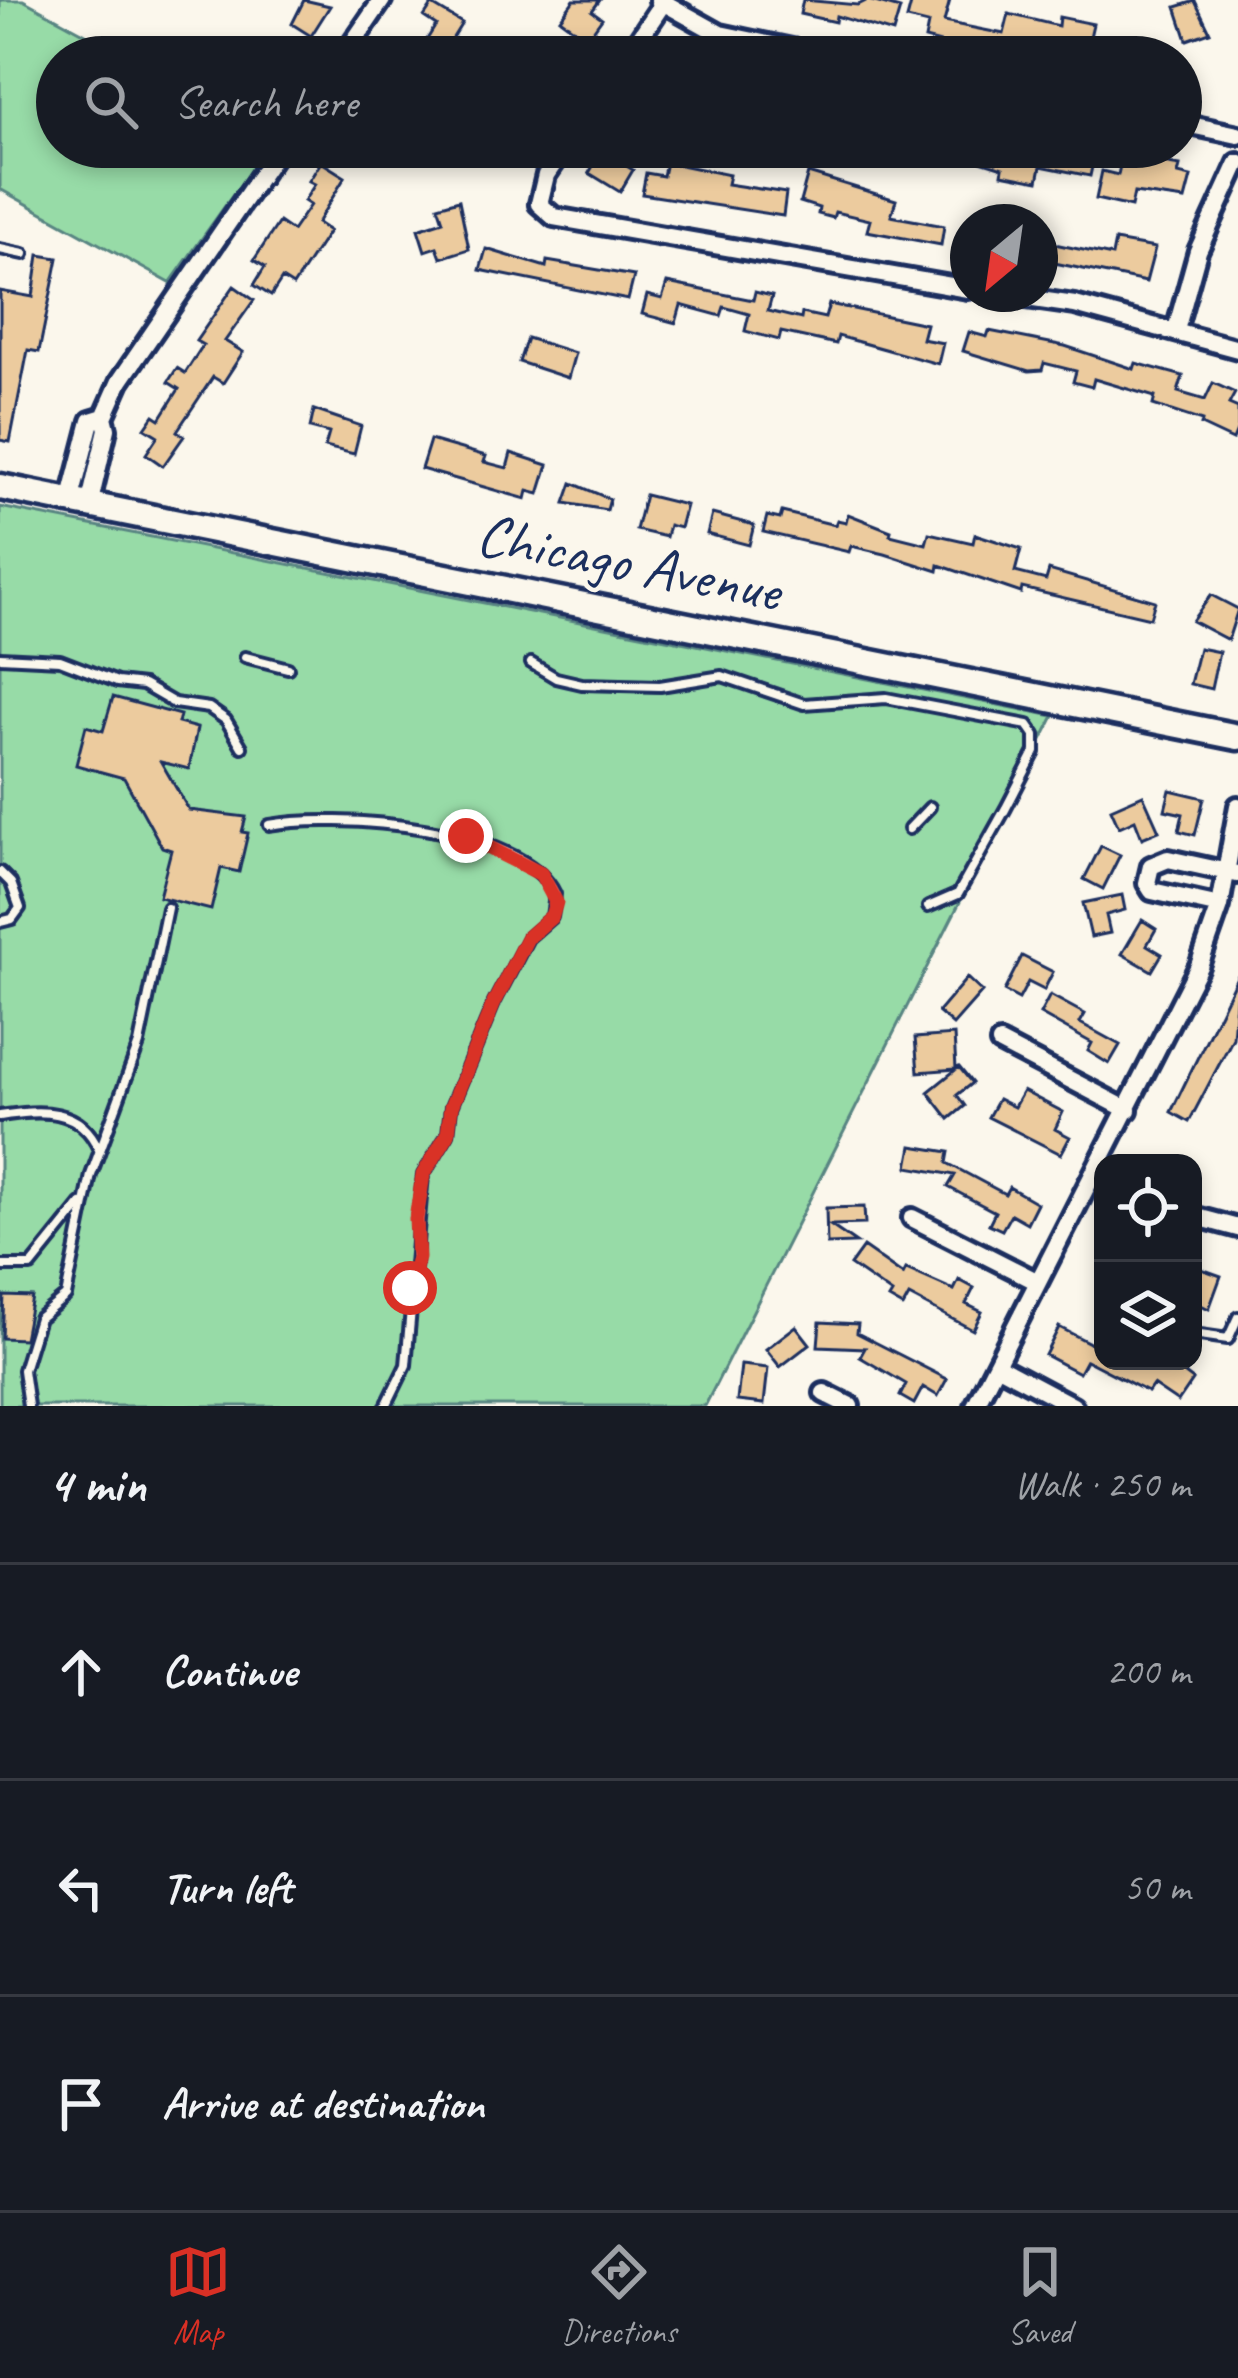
<!DOCTYPE html>
<meta charset="utf-8">
<style>
body{margin:0;font-family:Caveat,sans-serif;background:#242831;color:#f1f3f6}
.controls{position:absolute;right:36px;bottom:36px;display:grid;overflow:hidden;border-radius:24px;box-shadow:0 6px 18px #0003}
.controls button{width:108px;height:108px;display:grid;place-items:center;padding:0;border:0;border-bottom:3px solid #363941;background:#171b24;color:#f1f3f6;font:60px sans-serif}
.compass{position:absolute;left:950px;top:204px;width:108px;height:108px;border-radius:50%;background:#171b24;box-shadow:0 6px 18px #0003;rotate:209deg}
.stop{position:absolute;width:36px;height:36px;margin:-27px;border:9px solid #d93025;border-radius:50%;background:#fff}
.stop.end{background:#d93025;border-color:#fff;box-shadow:0 3px 12px #0008}
.list{margin:0;padding:0;list-style:none}
h2{display:flex;justify-content:space-between;align-items:center;height:156px;margin:0;padding:0 48px;font-size:51px}
h2 small{font-size:39px;font-weight:400;color:#9ea1a6}
.list li{display:grid;grid-template-columns:78px 1fr auto;gap:36px;align-items:center;box-sizing:border-box;height:216px;padding:0 48px;border-top:3px solid #363941}
.list b{display:block;font-size:45px;white-space:nowrap}
.list em{font-size:39px;font-style:normal;color:#9ea1a6}
.icon{flex:none;width:66px;height:66px;fill:none;stroke:currentColor;stroke-width:2;stroke-linecap:round;stroke-linejoin:round}
.map{position:relative;flex:none;width:1238px;height:1406px;overflow:hidden}
.search{position:absolute;background:#171b24;box-shadow:0 6px 18px #0003;left:36px;right:36px;top:36px;height:132px;display:flex;align-items:center;gap:30px;box-sizing:border-box;padding:0 42px;border-radius:66px;color:#9ea1a6;font-size:45px}
.sheet{height:804px;background:#171b24}
nav{display:flex;justify-content:space-around;align-items:center;box-sizing:border-box;height:168px;border-top:3px solid #363941;background:#171b24;font-size:33px;color:#9ea1a6}
nav a{display:grid;justify-items:center;gap:6px}
nav .on{color:#d93025}
.map>svg:first-child{display:block}
</style>
<div class="map">
<svg width="1238" height="1406" viewBox="0 0 1238 1406">
<rect width="100%" height="100%" fill="#fbf7ec"/>
<filter id="ink" filterUnits="userSpaceOnUse"><feTurbulence type="fractalNoise" baseFrequency=".00833" numOctaves="2"/><feDisplacementMap in="SourceGraphic" scale="24" xChannelSelector="R" yChannelSelector="G"/><feConvolveMatrix kernelMatrix="1 2 1 2 8 2 1 2 1" color-interpolation-filters="sRGB"/></filter>
<g filter="url(#ink)">
<path fill="#97dba7" stroke="#598582" stroke-width="3" d="M0,0H23L128,57H57V147H267L170,283L0,189Z
M0,507L1054,716L705,1406H0Z"/>
<path fill="#eccb9e" stroke="#1b2f5e" stroke-width="3" d="M304,0L330,6L311,36L292,24Z
M574,0H600L592,11L602,18L587,39L560,19Z
M803,0L858,5L868,0L900,9L893,33L836,16L835,22L800,14Z
M912,0H950L944,22L1004,34L1009,14L1058,26L1059,17L1093,24L1090,37L1158,52L1157,57H1108L1068,49L1067,57L1016,52L1007,57L952,46L925,39L928,24L907,19Z
M1195,1L1210,32L1187,40L1176,7Z
M432,5L462,23L441,57H416L436,25L424,17Z
M604,147H629L620,162L633,170L620,192L589,173Z
M936,147H994L1024,157L1026,147L1095,153L1090,176L1041,166L1038,181L1002,174L1003,168Z
M1122,156L1180,166L1178,174L1191,177L1185,200L1134,193L1131,207L1096,199L1102,171L1118,175Z
M321,162L345,177L317,223L329,231L293,286L282,279L271,296L254,285L265,267L254,260L279,222L292,231L310,205L304,201L315,184L309,181Z
M666,162L729,175L727,184L786,193L783,216L642,194L646,173L663,176Z
M808,173L896,200L891,216L944,226L941,245L867,231L870,220L835,212L833,218L818,214L819,208L800,202Z
M459,200L469,249L441,258L437,247L425,251L418,229L443,221L438,206Z
M1040,241L1112,256L1115,241L1155,248L1146,282L1040,260Z
M486,249L546,267L547,261L634,276L628,300L480,270Z
M39,255L58,258L39,352L28,350L10,442L0,440V291L33,297Z
M667,283L753,300L755,292L772,296L768,311L801,319L802,313L825,318L829,304L926,324L922,339L943,343L938,364L838,336L836,344L781,332L779,340L745,331L749,314L724,307L721,316L681,305L676,323L642,314L647,295L662,299Z
M234,286L254,300L225,341L243,352L223,383L213,377L177,431L184,436L163,466L146,454L158,436L145,428L154,415L160,419L179,389L168,382L177,368L185,373L203,345L196,341Z
M989,331L1065,346L1134,369L1136,363L1183,376L1178,392L1205,400L1213,383L1235,393L1229,404L1238,408V428L1233,440L1201,425L1202,421L1153,405L1155,397L1094,379L1092,387L1073,382L1076,371L1044,363L1042,370L1029,371L963,351L969,332L987,337Z
M527,338L575,353L568,378L519,362Z
M314,410L361,426L354,454L325,447L329,433L310,428Z
M430,440L486,456L484,462L507,468L511,453L548,465L539,494L528,491L526,499L421,469Z
M572,483L610,499L607,510L565,503Z
M645,495L686,505L680,528L669,525L666,537L636,530Z
M782,512L835,525L837,520L846,522L848,514L891,531L890,535L926,544L929,533L973,543L975,534L1021,549L1015,572L1046,580L1049,570L1155,601L1150,618L1022,588L1021,593L939,565L938,571L885,554L851,546L849,552L763,532L767,516L780,519Z
M712,514L754,525L749,545L707,534Z
M1211,595L1238,609L1228,640L1192,621Z
M1199,648L1219,652L1211,689L1190,684Z
M113,697L180,715L178,723L197,728L189,769L161,762L189,810L246,817L242,832L248,833L239,872L221,868L211,910L159,897L171,850L162,847L124,778L76,765L86,726L103,731Z
M1170,790L1204,798L1195,835L1179,831L1183,814L1165,810Z
M1143,795L1159,831L1142,838L1135,820L1119,827L1111,809Z
M1101,846L1120,855L1103,889L1084,879Z
M1122,895L1125,910L1106,915L1110,933L1091,937L1083,903Z
M1142,920L1156,929L1147,945L1162,954L1152,971L1122,954Z
M1022,956L1053,972L1044,990L1028,982L1019,999L1004,991Z
M1238,975L1233,1038L1189,1122L1171,1112Z
M967,978L982,992L953,1025L938,1012Z
M1050,995L1085,1014L1080,1023L1120,1045L1109,1064L1088,1051L1092,1043L1040,1014Z
M954,1035L956,1069L918,1072L915,1038Z
M959,1067L972,1083L957,1095L965,1106L949,1119L928,1092Z
M1023,1091L1063,1112L1055,1129L1070,1137L1061,1154L988,1117L998,1099L1014,1107Z
M912,1146L949,1152L947,1163L1005,1194L1009,1187L1037,1203L1027,1223L1011,1214L1002,1230L989,1224L995,1212L948,1187L955,1175L908,1167Z
M864,1207L865,1224L830,1225L856,1243L827,1244L826,1208Z
M863,1247L903,1275L906,1269L954,1290L959,1280L974,1288L966,1304L982,1312L973,1330L909,1296L903,1307L889,1299L892,1294L850,1265Z
M1193,1266L1221,1276L1209,1309L1193,1301Z
M4,1296L32,1297L24,1339L2,1338Z
M820,1322L858,1324L857,1333L947,1379L938,1396L923,1387L914,1404L900,1396L906,1384L860,1357L865,1348L818,1346Z
M796,1326L810,1344L780,1367L766,1349Z
M1059,1327L1103,1350V1361L1146,1366L1165,1361L1175,1368L1181,1361L1190,1367L1185,1374L1193,1380L1178,1402L1153,1385L1148,1392L1086,1360L1079,1373L1045,1355Z
M741,1365L768,1368L764,1404L737,1401Z"/>
<g fill="none" stroke-linecap="round" stroke-linejoin="round">
<defs>
<path id="service" d="M0,249L24,254
M0,657L60,660L117,682L143,685L174,703L209,708L226,720L242,747
M245,657L288,668
M531,663L556,678L582,684L660,686L722,676L804,704L886,698L1028,725L1035,735V752L1006,808L958,894L928,907
M269,825C334,813 524,825 555,894L552,917L528,938L494,1003L451,1107L448,1134L423,1175L406,1365L386,1406
M909,829L930,807
M0,872L11,883L20,908L12,919L0,922
M0,1116C40,1110 81,1106 99,1150
M0,1266H31L81,1204
M1193,1334L1228,1339L1238,1317
M28,1406L23,1370L39,1318L66,1296L91,1175L139,1044L167,908"/>
<path id="minor" d="M659,0L720,34L830,57
M343,57L382,0
M627,57L665,0
M1181,123L1238,135
M565,147L546,175L539,204L554,217L968,289
M998,294L1075,305L1238,349
M1176,330L1198,251L1238,163
M70,502L91,421L104,417
M89,506L107,429L104,417L120,381L280,147
M1220,906L1152,891L1147,883L1151,866L1168,859L1237,874
M1000,1043L1128,1110
M1193,1216L1238,1228
M912,1218L1038,1282
M996,1365L1073,1406
M824,1393L850,1406
M975,1406L1199,966L1220,906L1238,806"/>
<path id="secondary" d="M0,487L1238,737"/>
</defs>
<use href="#service" stroke="#1b2f5e" stroke-width="16"/>
<use href="#minor" stroke="#1b2f5e" stroke-width="26"/>
<use href="#secondary" stroke="#1b2f5e" stroke-width="33"/>
<use href="#service" stroke="#fbf7ec" stroke-width="8"/>
<use href="#minor" stroke="#fbf7ec" stroke-width="16"/>
<use href="#secondary" stroke="#fbf7ec" stroke-width="24"/>
</g>
</g>
<g fill="none" stroke-linecap="round" stroke-linejoin="round" filter="url(#ink)">
<path stroke="#d93025" stroke-width="15" d="M410,1288L418,1258L416,1219L423,1175L448,1134L451,1107L494,1003L527,938L552,916L556,902L541,874L466,836"/>
</g>
<g text-anchor="middle" stroke-width="9" stroke-linejoin="round" paint-order="stroke">
<g font-size="60" fill="#1b2f5e" stroke="#fbf7ec">
<text transform="translate(629 561) rotate(11)" y="21">Chicago Avenue</text>
</g>
</g>
</svg>
<div class="controls">
<button><svg class="icon" aria-label="locate" viewBox="0 0 24 24"><circle cx="12" cy="12" r="6"/><path d="M12 2v4M12 18v4M2 12h4M18 12h4"/></svg></button>
<button><svg class="icon" aria-label="layers" viewBox="0 0 24 24"><path d="M12 4l9 5-9 5-9-5zM3 14l9 5 9-5"/></svg></button>
</div>
<svg class="compass" viewBox="-18 -18 36 36"><path d="M0-13l5 13h-10z" fill="#e53935"/><path d="M0 13l5-13h-10z" fill="#9ea1a6"/></svg>
<div class="stop" style="left:410px;top:1288px"></div>
<div class="stop end" style="left:466px;top:836px"></div>
<div class="search"><svg class="icon" aria-label="search" viewBox="0 0 24 24"><circle cx="10" cy="10" r="6"/><path d="M15 15l6 6"/></svg>Search here</div>
</div>
<section class="sheet">
<h2>4 min<small>Walk · 250 m</small></h2>
<ul class="list">
<li><svg class="icon" aria-label="ahead" viewBox="0 0 24 24"><path d="M12 20V5M6 11l6-6 6 6"/></svg><div><b>Continue</b></div><em>200 m</em></li>
<li><svg class="icon" aria-label="left" viewBox="0 0 24 24"><path d="M17 20v-9H6M10 6l-5 5 5 5"/></svg><div><b>Turn left</b></div><em>50 m</em></li>
<li><svg class="icon" aria-label="arrive" viewBox="0 0 24 24"><path d="M6 21V4h12l-3 4 3 4H6"/></svg><div><b>Arrive at destination</b></div></li>
</ul>
</section>
<nav>
<a class="on"><svg class="icon" aria-label="map" viewBox="0 0 24 24"><path d="M3 6l6-2 6 2 6-2v14l-6 2-6-2-6 2zM9 4v14M15 6v14"/></svg>Map</a>
<a><svg class="icon" aria-label="directions" viewBox="0 0 24 24"><path d="M12 3l9 9-9 9-9-9zM9 14v-3h6M13 9l2 2-2 2"/></svg>Directions</a>
<a><svg class="icon" aria-label="saved" viewBox="0 0 24 24"><path d="M7 4h10v16l-5-4-5 4z"/></svg>Saved</a>
</nav>
